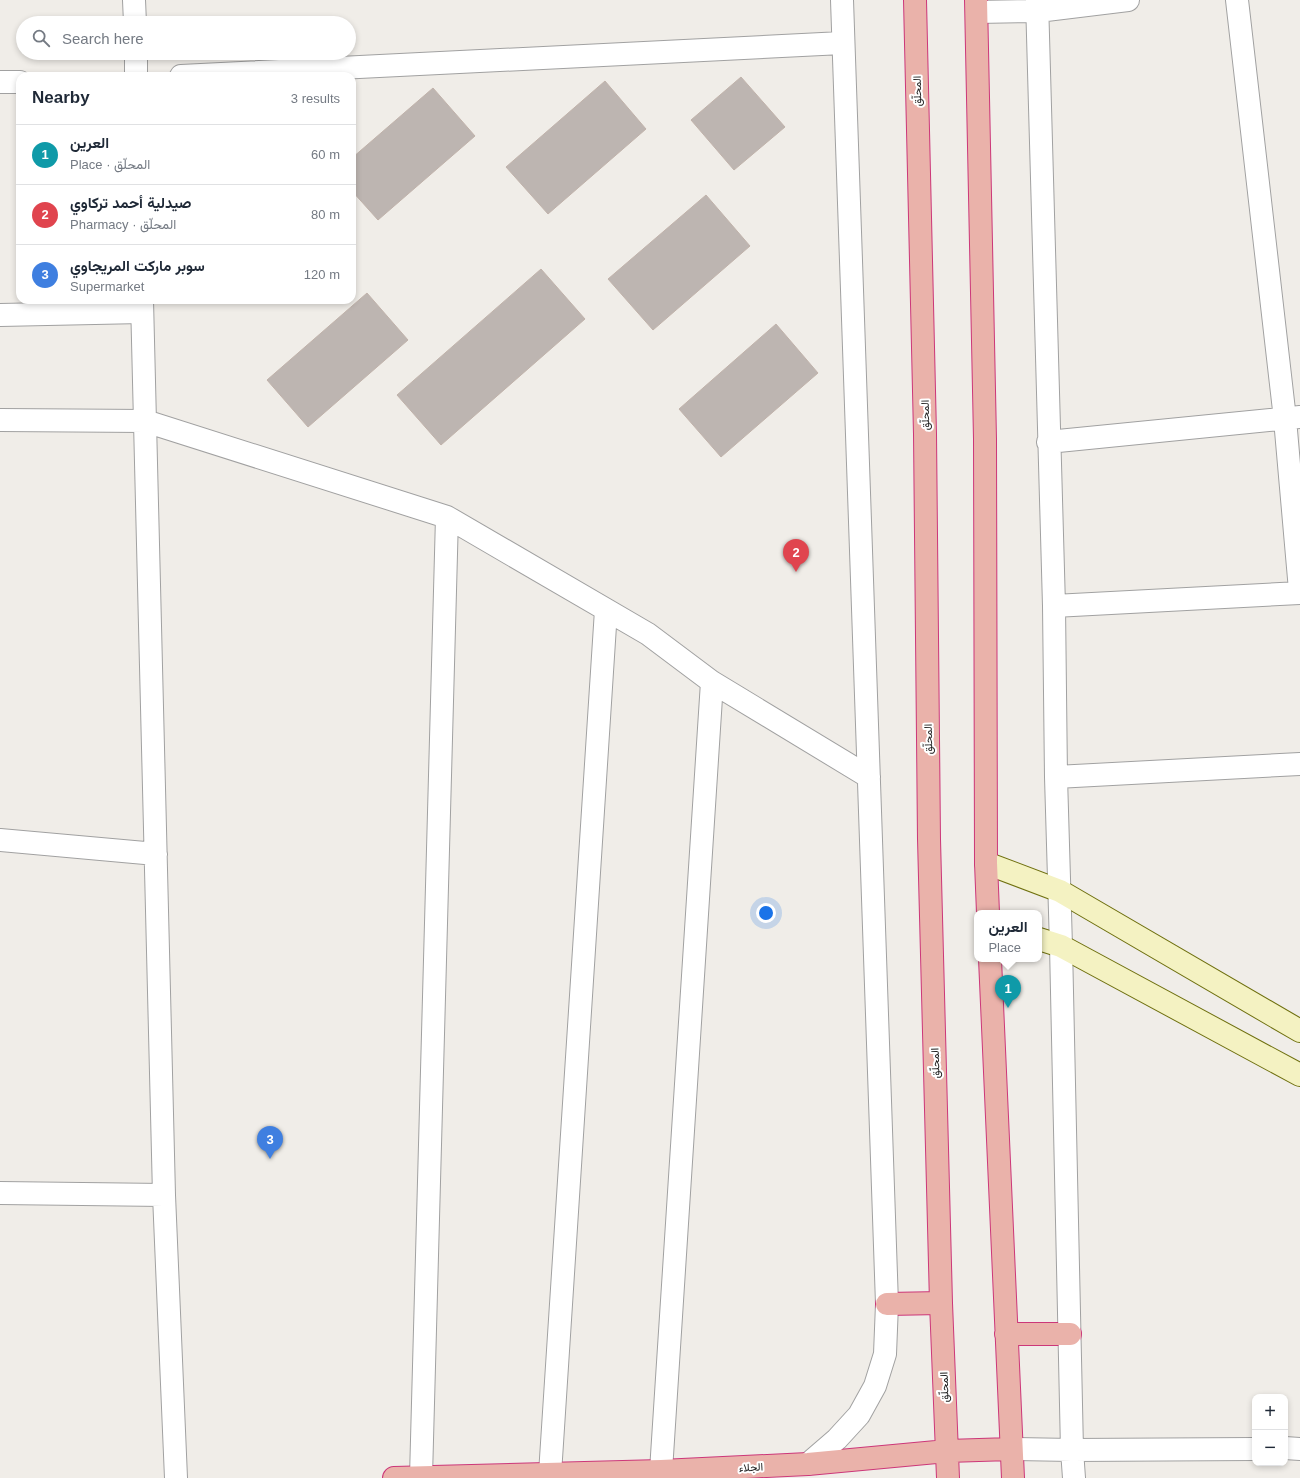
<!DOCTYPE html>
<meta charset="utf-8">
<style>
body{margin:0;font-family:Helvetica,Vazirmatn,sans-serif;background:#f2f2f3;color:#1f2937}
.controls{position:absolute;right:12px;bottom:12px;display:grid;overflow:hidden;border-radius:8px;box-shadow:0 2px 6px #0003}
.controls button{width:36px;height:36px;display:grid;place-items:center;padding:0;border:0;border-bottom:1px solid #e0e1e3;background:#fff;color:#1f2937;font:20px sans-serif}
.you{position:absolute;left:766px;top:913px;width:14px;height:14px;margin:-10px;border:3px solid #fff;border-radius:50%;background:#1a73e8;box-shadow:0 0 0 6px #1a73e833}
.badge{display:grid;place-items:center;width:26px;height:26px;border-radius:50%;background:#bf1224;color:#fff;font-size:13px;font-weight:700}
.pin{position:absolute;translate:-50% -33px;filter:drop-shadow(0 1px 2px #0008)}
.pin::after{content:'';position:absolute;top:21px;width:14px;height:12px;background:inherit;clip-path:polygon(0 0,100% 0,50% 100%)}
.popup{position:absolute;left:974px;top:910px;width:68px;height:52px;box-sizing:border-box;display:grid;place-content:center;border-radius:8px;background:#fff;filter:drop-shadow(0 1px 3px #0005);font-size:13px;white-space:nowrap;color:#747a83}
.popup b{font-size:15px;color:#1f2937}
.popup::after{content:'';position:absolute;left:50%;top:100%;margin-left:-8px;border:8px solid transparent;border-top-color:#fff}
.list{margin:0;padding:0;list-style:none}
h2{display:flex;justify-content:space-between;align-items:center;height:52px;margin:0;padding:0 16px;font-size:17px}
h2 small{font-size:13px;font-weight:400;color:#747a83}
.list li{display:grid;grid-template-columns:26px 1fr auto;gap:12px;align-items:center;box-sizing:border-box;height:60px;padding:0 16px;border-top:1px solid #e0e1e3}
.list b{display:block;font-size:15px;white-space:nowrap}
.list p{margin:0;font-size:13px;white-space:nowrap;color:#747a83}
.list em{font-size:13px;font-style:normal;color:#747a83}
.icon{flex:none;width:22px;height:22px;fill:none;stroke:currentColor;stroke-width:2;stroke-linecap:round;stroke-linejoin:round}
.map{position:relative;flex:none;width:1300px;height:1478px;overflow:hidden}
.search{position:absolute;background:#fff;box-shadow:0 2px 6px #0003;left:16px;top:16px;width:340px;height:44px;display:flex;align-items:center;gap:10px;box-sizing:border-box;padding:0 14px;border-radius:22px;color:#747a83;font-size:15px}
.panel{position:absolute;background:#fff;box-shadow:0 2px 6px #0003;left:16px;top:72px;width:340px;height:232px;border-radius:12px}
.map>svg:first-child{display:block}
</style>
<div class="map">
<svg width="1300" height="1478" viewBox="0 0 1300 1478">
<rect width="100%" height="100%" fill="#f0ede8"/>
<path fill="#bdb5b1" stroke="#c1b3ab" d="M741,77L785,127L734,170L691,120Z
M605,81L646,129L548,214L506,167Z
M433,88L475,136L378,220L352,191V158Z
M706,195L750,246L653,330L608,279Z
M541,269L585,319L441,445L397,395Z
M367,293L408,340L308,427L267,380Z
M776,324L818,373L721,457L679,409Z"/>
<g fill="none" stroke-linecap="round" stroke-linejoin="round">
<defs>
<path id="minor" d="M134,0L135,23
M1037,0L1054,606L1056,777L1061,946L1072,1450L1074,1478
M1237,0L1285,419L1300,590
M977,12L1038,11L1128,0
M136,53V76
M181,76L842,43
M0,82H20
M142,300L164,1195L176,1478
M0,315L142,312
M0,420L145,421L447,517L648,634L712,682L869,777
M1048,442L1300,417
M1054,606L1300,593
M1056,777L1300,764
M0,840L156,854
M0,1193L164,1195
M1285,1448L1300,1449
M1011,1449L1072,1450L1255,1449
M808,1464L837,1439L859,1415L875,1386L885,1354L887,1304L842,0
M661,1471L712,682
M550,1474L606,610
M421,1477L447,517"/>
<path id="secondary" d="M986,863L1060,891L1300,1031
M1039,939L1061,946L1300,1075"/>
<path id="trunk" d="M915,0L925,434L929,839L941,1303L948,1478
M976,0L985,439L986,863L988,913
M990,959L1013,1478
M887,1304L941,1303
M1006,1334H1070
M394,1478L661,1471L808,1464L947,1451L1011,1449"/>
</defs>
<use href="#minor" stroke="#a1a1a1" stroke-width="24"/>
<use href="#secondary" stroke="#6f700f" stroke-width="24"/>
<use href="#trunk" stroke="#cc3779" stroke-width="24"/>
<use href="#minor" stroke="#fff" stroke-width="22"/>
<use href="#secondary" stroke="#f4f2c2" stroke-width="22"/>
<use href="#trunk" stroke="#eab2aa" stroke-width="22"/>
</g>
<g text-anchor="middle" stroke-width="4" stroke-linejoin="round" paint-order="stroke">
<g font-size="11" fill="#202020" stroke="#fff">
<text transform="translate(917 91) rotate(-91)" y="4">المحلّق</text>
<text transform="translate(925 415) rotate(-91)" y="4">المحلّق</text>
<text transform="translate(928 739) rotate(-91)" y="4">المحلّق</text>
<text transform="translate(935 1063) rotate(-92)" y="4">المحلّق</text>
<text transform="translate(944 1387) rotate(-92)" y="4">المحلّق</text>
<text transform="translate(751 1467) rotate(-3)" y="4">الجلاء</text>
</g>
</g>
</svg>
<div class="controls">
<button>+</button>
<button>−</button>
</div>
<div class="you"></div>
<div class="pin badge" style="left:1008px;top:1008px;background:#0f9aa8">1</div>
<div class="popup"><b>العرين</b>Place</div>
<div class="pin badge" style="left:796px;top:572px;background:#e0444e">2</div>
<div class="pin badge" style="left:270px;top:1159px;background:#3f7fe0">3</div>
<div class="search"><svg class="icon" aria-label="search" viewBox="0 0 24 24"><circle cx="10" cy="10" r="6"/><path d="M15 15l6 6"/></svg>Search here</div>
<section class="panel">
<h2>Nearby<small>3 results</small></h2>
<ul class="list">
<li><span class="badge" style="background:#0f9aa8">1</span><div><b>العرين</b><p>Place · المحلّق</p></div><em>60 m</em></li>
<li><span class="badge" style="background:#e0444e">2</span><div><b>صيدلية أحمد تركاوي</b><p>Pharmacy · المحلّق</p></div><em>80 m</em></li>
<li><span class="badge" style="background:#3f7fe0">3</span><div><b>سوبر ماركت المريجاوي</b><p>Supermarket</p></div><em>120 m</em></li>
</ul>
</section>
</div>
